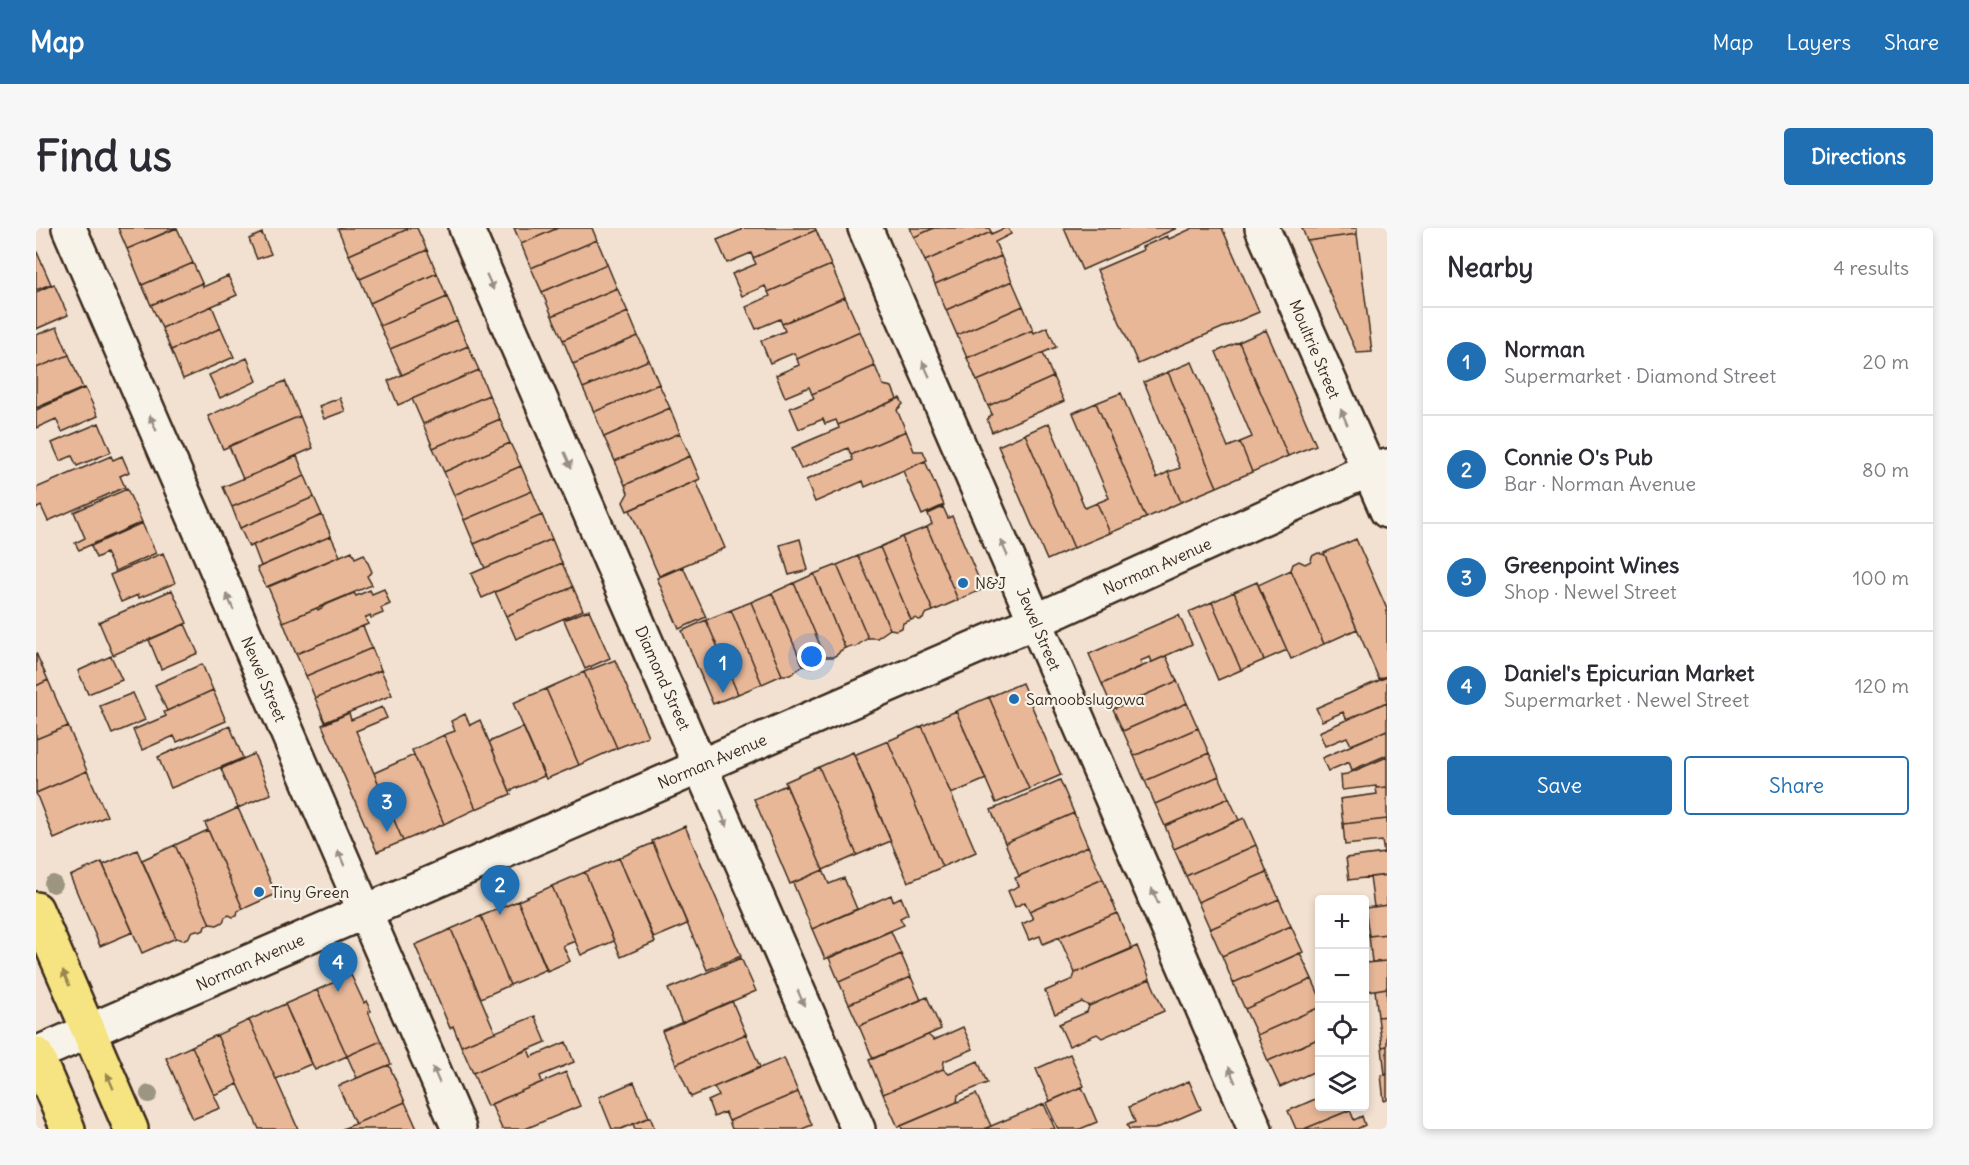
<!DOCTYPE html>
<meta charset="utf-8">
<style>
body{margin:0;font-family:Delius,sans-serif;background:#f7f7f7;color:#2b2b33}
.controls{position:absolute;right:18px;bottom:18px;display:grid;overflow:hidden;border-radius:6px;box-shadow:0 3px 9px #0003}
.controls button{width:54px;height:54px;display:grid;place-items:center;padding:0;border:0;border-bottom:2px solid #e1e1e2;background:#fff;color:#2b2b33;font:30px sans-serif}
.you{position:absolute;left:776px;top:429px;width:21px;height:21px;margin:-15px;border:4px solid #fff;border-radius:50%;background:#1a73e8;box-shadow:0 0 0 9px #1a73e833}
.badge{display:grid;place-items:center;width:39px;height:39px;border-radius:50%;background:#1f6fb2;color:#fff;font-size:20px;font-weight:700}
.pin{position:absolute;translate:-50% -50px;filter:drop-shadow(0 2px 3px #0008)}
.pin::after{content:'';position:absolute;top:32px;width:21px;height:18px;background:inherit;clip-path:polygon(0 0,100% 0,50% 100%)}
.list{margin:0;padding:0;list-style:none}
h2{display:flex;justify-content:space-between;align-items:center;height:78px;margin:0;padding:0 24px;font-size:26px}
h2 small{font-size:20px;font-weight:400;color:#7c7c81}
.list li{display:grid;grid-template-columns:39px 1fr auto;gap:18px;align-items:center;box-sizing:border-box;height:108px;padding:0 24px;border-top:2px solid #e1e1e2}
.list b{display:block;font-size:22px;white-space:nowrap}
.list p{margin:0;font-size:20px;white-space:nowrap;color:#7c7c81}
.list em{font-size:20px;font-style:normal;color:#7c7c81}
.actions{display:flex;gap:12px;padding:18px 24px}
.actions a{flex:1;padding:14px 0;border:2px solid #1f6fb2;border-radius:6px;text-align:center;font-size:21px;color:#1f6fb2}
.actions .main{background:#1f6fb2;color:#fff}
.icon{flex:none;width:33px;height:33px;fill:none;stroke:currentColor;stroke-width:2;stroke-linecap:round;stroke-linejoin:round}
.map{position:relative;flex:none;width:1351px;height:901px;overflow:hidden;border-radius:6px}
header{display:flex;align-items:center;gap:36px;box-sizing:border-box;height:84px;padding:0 30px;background:#1f6fb2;color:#fff}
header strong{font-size:28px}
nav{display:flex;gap:33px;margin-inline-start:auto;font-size:21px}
.intro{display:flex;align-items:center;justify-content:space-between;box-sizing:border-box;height:144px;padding:0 36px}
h1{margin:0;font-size:42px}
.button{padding:15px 27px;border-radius:6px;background:#1f6fb2;color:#fff;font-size:21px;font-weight:700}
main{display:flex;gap:36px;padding:0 36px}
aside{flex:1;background:#fff;border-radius:6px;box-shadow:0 3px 9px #0003}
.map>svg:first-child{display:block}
</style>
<header>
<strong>Map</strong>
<nav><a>Map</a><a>Layers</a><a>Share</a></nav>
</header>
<div class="intro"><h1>Find us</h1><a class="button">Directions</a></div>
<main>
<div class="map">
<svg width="1351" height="901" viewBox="0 0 1351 901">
<rect width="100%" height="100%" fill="#f2e1d0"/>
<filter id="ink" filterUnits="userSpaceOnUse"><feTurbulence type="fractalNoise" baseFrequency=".0167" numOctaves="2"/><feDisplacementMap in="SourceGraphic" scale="12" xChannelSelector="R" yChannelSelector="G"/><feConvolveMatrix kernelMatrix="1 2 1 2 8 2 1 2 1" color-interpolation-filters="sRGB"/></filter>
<g filter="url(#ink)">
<path fill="#e7b798" stroke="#3b2a1e" stroke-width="1.5" d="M82,0H140L91,21Z
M141,0L157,35L106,57L91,21Z
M305,0H374L313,27L302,1Z
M374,0H381L391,22L324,51L313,27Z
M478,0H522L485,16Z
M522,0H556L561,12L495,40L485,16Z
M704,0H779L780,2L717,30L715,25L691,35L681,12L705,2Z
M874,0H898L878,9Z
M898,0H953L955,4L889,33L878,9Z
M969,0H972L975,6L959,14L965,28L899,56L889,33L955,4V6Z
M1028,0H1141L1046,42Z
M1157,0H1186L1223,84L1102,136L1061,42L1107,22L1106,19L1131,8L1133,11Z
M1266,0H1321V6L1271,13Z
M780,2L795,37L732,64L729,58L706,68L696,46L720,36L717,30Z
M226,5L235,26L221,31L213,11Z
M1321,6L1336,124L1321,125L1271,13Z
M561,12L571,36L506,64L495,40Z
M0,22L15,56L0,62Z
M391,22L401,45L334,75L324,51Z
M965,28L976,53L910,82L899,56Z
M157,35L166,55L115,77L106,57Z
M571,36L581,60L516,88L506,64Z
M795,37L809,69L746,96L744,91L720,101L710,79L734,68L732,64Z
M401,45L411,69L344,98L334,75Z
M192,48L201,67L126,100L115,77L166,55L167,59Z
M976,53L987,78L921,107L910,82Z
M18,56L32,87L0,101V64Z
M581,60L592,84L527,112L516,88Z
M411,69L421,93L354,121L344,98Z
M809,69L824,103L761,131L758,125L734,135L725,113L749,103L746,96Z
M176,78L185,100L135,122L126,100Z
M987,78L997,102L931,130L921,107Z
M592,84L602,108L537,136L527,112Z
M421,93L432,118L366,147L354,121Z
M21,99L33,127L0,140V107Z
M1011,99L1020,119L941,153L931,130L997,102L998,105Z
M185,100L198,129L147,151L135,122Z
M1230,102L1280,217L1252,228L1203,114Z
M824,103L839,138L776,166L773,159L749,169L740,147L763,137L761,131Z
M602,108L613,132L547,160L537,136Z
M1203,114L1252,228L1216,244L1204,214L1216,209L1180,124Z
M432,118L443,142L362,177L352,153Z
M1007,125L1017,149L952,178L941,153Z
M33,127L47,160L0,180V140Z
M211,130L221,153L184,170L173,147Z
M613,132L623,156L558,184L547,160Z
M1156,134L1192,219L1204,214L1216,244L1181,259L1132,144Z
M839,138L847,157L856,159L861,171L802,197L800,192L789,196L787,191L763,201L754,180L778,170L776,166Z
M443,142L453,167L387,196L376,171Z
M1132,144L1181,259L1145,274L1132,244L1144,240L1108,154Z
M1017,149L1028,173L956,204L951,192L956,186L952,178Z
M249,153L264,188L187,221L172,188Z
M623,156L634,180L568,209L558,184Z
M49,160L62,188L26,204L20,191L0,200V182Z
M1085,165L1121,250L1132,244L1145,274L1110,290L1060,175Z
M453,167L464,191L397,220L387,196Z
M304,170L309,183L288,191L283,178Z
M864,170L867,176L861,182L870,203L815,227L812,220L765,241L756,220L803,200L802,197Z
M1060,175L1110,290L1074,305L1061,275L1073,270L1037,185Z
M634,180L644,205L579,233L568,209Z
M264,188L277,220L207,251L193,218Z
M464,191L474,215L408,244L397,220Z
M63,195L75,224L41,238L36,228L24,233L16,215Z
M1013,195L1049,280L1061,275L1074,305L1038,320L989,206Z
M870,203L878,223H887L891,232L829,259L827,253L779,274L770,252L817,232L815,227Z
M644,205L654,228L589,257L579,233Z
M989,206L1038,320L1011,332L962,218Z
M474,215L485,238L418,267L408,244Z
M75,228L77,232L86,228L93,244L84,248L89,259L12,293L5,278L0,281V260Z
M261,228L269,248L196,279L187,259Z
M654,228L664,251L591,283L587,274L592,265L589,257Z
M889,233L908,277L886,287L867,243Z
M485,238L496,263L428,292L418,267Z
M269,248L278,269L204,300L196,279Z
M660,253L689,320L623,348L594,282Z
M91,261L106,294L43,322L39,315L49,310L38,284Z
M496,263L506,287L438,316L428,292Z
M278,269L286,287L213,319L204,300Z
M907,279L912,290L916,288L947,361L922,372L891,299L896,296L892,286Z
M286,287L295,308L225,338L217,317Z
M506,287L516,311L449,340L438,316Z
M106,295L120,325L79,343L70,325L60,330L55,318Z
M891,299L922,372L897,383L866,309Z
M295,308L304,328L230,359L221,340Z
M866,309L897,383L889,386L887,391L883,392L880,390L875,392L844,319Z
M516,311L526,335L446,370L435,346Z
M764,311L772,342L753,347L744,317Z
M1320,311L1351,381V448L1343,451L1288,325Z
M844,319L875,392L867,395L866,400L860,402L854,401L822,328Z
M316,323L319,330L328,326L336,344L331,348L336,357L247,394L232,359Z
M127,325L139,355L103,370L102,367L85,374L74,347Z
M1282,325L1289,327L1321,401L1288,416L1255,342L1257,336L1263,333L1269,336L1275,333L1276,328Z
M822,328L854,401L841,410H832L801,337Z
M526,335L537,359L470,388L459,364Z
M801,337L832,410L819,419L815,418L809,420L778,346Z
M647,339L670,389L643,401L621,350Z
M1255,342L1288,416L1255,431L1222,357Z
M778,346L809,420L804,423L802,426L797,429H789L758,355Z
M1221,354L1251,422L1228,432L1198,364Z
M758,355L789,429L782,432L775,439L767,438L736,365Z
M537,359L547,382L480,411L470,388Z
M348,361L354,376L345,380L347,385L335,390L334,387L329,390L332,396L260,426L247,394L281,380L282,382L287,379V378L318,365L320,368L334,362L336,366Z
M136,362L151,395L77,427L63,394Z
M1198,364L1228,432L1205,442L1176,374Z
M736,365L767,438L754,447H746L715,374Z
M715,374L746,447L726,456L695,382Z
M1176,374L1205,442L1182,452L1153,384Z
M553,382L574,430L549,441L528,392Z
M695,382L726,456L702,466L670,392Z
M1143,387L1156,416L1116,434L1114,429L1104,433L1106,438L1066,456L1053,426Z
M670,392L702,466L677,476L646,403Z
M149,396L162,425L125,441L113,412Z
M327,398L336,420L270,448L260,426Z
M336,420L345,442L279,470L270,448Z
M0,425L12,452L0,458Z
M75,428L86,452L52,466L42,443Z
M1130,428L1141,453L1077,481L1066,456Z
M579,432L612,508L581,520L548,444Z
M166,436L177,462L131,483L119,457Z
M345,442L356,467L289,494L279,470Z
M548,444L581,520L543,537L510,461Z
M1351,449V474L1311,492L1307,484L1286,493L1280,480Z
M12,452L32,498L0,511V458Z
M1141,453L1151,475L1087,503L1077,481Z
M986,455L1025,547L993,561L953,469Z
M510,461L543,537L510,551L477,475Z
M177,462L190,493L141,514L138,508L106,522L97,502L130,488L128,484Z
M97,465L109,492L76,506L64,478Z
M953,469L993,561L960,575L920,483Z
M1351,474V502L1315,517L1311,509L1289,518L1283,504Z
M1151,475L1162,500L1098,528L1087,503Z
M346,479L351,490L320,503L367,613L341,624L286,497L313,485L315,492Z
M920,483L950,551L915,566L886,498Z
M429,486L434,497L444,492L475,566L440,581L408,507L419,503L415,493Z
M32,498L51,543L0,565V511Z
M194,498L207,530L135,560L122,529Z
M886,498L940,624L906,639L852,513Z
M487,499L508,548L474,563L453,514Z
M1162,500L1173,525L1109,553L1098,528Z
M1351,502V527L1316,542L1313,534L1292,543L1286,530Z
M408,507L440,581L408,596L376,522Z
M852,513L906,639L872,654L818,527Z
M817,524L855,613L821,627L783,539Z
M1173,525L1183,548L1119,576L1109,553Z
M218,526L235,566L202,580L185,541Z
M378,527L408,596L367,613L338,545Z
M1351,529V559L1340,560V558L1306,562L1305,547L1311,546Z
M783,539L821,627L787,642L749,554Z
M51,543L71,588L18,611L0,565Z
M1183,548L1193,570L1129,598L1119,576Z
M1024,552L1038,585L969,615L955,582Z
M750,557L787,642L754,656L718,571Z
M1351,559V591L1307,596L1304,571L1341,566L1340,560Z
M1193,570L1203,592L1138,621L1129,598Z
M202,580L240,666L207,681L169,595Z
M1038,585L1052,618L983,648L969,615Z
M1208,590L1220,617L1150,648L1138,621Z
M1351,591V619H1347L1346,613L1309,617L1307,596Z
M649,598L705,728L671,742L616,613Z
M172,602L207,681L202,683L201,688L197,689L193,687L189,689L187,694L181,697L174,696L139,617Z
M617,615L651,696L618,710L583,630Z
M139,617L174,696L169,698L168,702L164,704L160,702L155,704L153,709L147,712L140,710L106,632Z
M1220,617L1231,644L1162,674L1150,648Z
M1052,618L1067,651L993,683L989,674L979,679L972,663L983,658L979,650Z
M1347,619H1351V647L1313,652L1310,630L1348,625Z
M101,622L140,710L106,725L67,637Z
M583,630L619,714L585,729L549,644Z
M66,634L97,704L64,718L34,648Z
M787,642L793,656L808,650L821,681L776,701L757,655Z
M549,644L578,713L545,727L516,658Z
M1231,644L1243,671L1174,701L1162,674Z
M1351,647V677L1338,679L1334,649Z
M1067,651L1081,685L1007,716L1004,708L993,712L986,696L997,691L993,683Z
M516,658L539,713L527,718L534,733L511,743L482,673Z
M855,667L857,673L865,669L872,686L864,690L868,697L789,731L776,701Z
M1243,671L1255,698L1186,728L1174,701Z
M482,673L511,741L474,757L445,688Z
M1351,677V706L1333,708L1329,680Z
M1081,685L1096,721L1039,745L1023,709Z
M445,688L474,757L445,770L415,701Z
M1255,698L1267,724L1197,755L1186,728Z
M415,701L459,804L425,818L417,798L414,800L379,717Z
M855,703L865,726L803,754L793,730Z
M1351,706V733L1336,734L1333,708Z
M1101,718L1114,751L1053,778L1046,774L1019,786L1009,763L1037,751L1039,745Z
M1264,725L1276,751L1209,781L1197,755Z
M865,726L875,749L813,776L803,754Z
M705,730L720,763L646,795L632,761Z
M1351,733V760L1332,763L1329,735Z
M315,747L328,775L330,773L335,783L332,784L345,813L311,828L281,762Z
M875,749L885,772L823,798L813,776Z
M1114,751L1128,783L1066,810L1061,806L1033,818L1023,796L1051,784L1053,778Z
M1276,751L1284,769V779L1221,807L1209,781Z
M1351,760V788L1342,789L1339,762Z
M281,762L311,828L279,842L249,776Z
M891,769L905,801L837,831L823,798Z
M696,773L710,806L640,836L626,803Z
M249,776L275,836L240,851L213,792Z
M1284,779V810L1232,833L1221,807Z
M499,788L510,814L437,845L425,818Z
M1351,788V818L1346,819L1342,789Z
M213,792L240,851L262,901H223L202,856L181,807Z
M927,799L937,821L908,833L907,841L847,866L833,832L892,807L898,812Z
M710,806L724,839L655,869L640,836Z
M181,807L202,856L178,867L156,818Z
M1284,810V841L1244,859L1232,833Z
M345,813L355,836L321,850L311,828Z
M530,814L538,834L504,848L506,854L451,878L437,845L492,821L495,829Z
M156,818L184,880L157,891L130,830Z
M1351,818V846L1349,847L1346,819Z
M1034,826L1048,858L1014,873L1000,841Z
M748,830L762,864L693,893L689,884L678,889L672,873L683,868L678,859Z
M942,833L951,855L922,867L921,874L862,899L847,866L907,841L913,846Z
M353,837L369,874L319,896L302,858Z
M530,844L544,878L489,901H466L455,876Z
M1351,846V872L1348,873L1345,847Z
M1153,853L1165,881L1119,901H1093L1091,897L1099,894L1093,879Z
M598,854L613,889L585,901H576L563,869Z
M1046,859L1061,894L1044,901H1022L1010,875Z
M762,864L776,897L766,901H696L693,893Z
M940,866L955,898L948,901H866L865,898Z
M1284,869V878H1312L1314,882L1268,901H1260L1252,883Z
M369,874L381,901H306L319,896Z
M1008,876L1019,901H948L955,898Z
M1314,882L1318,892L1326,888L1329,897L1321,901H1268Z
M614,889L619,901H599L597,896Z"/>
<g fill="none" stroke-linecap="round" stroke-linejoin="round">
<defs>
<path id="street" d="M33,0L423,901
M430,0L822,901
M829,0L1219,901
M1226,0L1351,283
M0,826L1000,393L1332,242L1351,238"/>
<path id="primary" d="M0,681L95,901
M0,826L32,901"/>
</defs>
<use href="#street" stroke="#3b2a1e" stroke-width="38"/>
<use href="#primary" stroke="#3b2a1e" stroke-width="38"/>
<use href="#street" stroke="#f7f3e8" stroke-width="33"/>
<use href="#primary" stroke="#f6e381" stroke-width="33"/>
</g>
<g fill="#9c9580">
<circle cx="17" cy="656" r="9"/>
<circle cx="113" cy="866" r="9"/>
</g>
<defs><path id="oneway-solid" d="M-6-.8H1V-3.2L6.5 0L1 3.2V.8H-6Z" transform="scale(1.5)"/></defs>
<g fill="#998e83">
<use href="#oneway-solid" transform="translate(454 54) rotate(66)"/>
<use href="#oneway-solid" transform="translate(890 141) rotate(-114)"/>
<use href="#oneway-solid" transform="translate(1308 189) rotate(-113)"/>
<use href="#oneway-solid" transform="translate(117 195) rotate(-113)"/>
<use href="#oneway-solid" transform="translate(532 232) rotate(66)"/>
<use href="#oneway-solid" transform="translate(968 320) rotate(-114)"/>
<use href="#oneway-solid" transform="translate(194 374) rotate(-113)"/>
<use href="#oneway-solid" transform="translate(688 591) rotate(67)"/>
<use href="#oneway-solid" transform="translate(305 630) rotate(-113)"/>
<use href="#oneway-solid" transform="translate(1119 668) rotate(-113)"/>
<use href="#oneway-solid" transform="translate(765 770) rotate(67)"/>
<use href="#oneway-solid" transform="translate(400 847) rotate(-113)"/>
<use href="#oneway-solid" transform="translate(1196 847) rotate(-113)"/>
</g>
<g fill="#988650">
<use href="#oneway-solid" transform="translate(30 750) rotate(-113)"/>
<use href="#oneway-solid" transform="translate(74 853) rotate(-113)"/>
</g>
</g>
<g fill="#1f6fb2" stroke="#f7f3e8" stroke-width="2">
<circle cx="927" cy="355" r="6"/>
<circle cx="978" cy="471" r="6"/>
<circle cx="223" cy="664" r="6"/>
</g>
<g text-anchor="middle" stroke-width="4.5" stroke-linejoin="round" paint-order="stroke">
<g font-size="16" fill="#3b2a1e" stroke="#f7f3e8">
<text transform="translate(1279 121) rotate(67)" y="6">Moultrie Street</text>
<text transform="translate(1121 338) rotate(-24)" y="6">Norman Avenue</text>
<text transform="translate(1003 401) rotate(67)" y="6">Jewel Street</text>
<text transform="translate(627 450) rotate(66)" y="6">Diamond Street</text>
<text transform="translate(228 451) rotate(67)" y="6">Newel Street</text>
<text transform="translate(676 533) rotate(-23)" y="6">Norman Avenue</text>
<text transform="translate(214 734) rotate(-24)" y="6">Norman Avenue</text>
</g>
<g font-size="16" fill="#3b2a1e" stroke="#f7f3e8" text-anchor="start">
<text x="939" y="361">N&amp;J</text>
<text x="990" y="477">Samoobslugowa</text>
<text x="235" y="670">Tiny Green</text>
</g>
</g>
</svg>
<div class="controls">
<button>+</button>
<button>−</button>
<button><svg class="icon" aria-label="locate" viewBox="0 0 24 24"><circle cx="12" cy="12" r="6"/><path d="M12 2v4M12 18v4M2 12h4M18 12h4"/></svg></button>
<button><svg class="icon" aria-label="layers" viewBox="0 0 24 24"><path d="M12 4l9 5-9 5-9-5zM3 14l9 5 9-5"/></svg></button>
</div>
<div class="you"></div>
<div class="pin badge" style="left:687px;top:465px">1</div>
<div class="pin badge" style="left:464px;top:687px">2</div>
<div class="pin badge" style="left:351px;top:604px">3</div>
<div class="pin badge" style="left:302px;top:764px">4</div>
</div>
<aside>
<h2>Nearby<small>4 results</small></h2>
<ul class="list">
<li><span class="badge">1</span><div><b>Norman</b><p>Supermarket · Diamond Street</p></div><em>20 m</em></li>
<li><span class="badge">2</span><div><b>Connie O's Pub</b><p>Bar · Norman Avenue</p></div><em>80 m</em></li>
<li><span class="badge">3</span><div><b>Greenpoint Wines</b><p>Shop · Newel Street</p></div><em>100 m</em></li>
<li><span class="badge">4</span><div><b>Daniel's Epicurian Market</b><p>Supermarket · Newel Street</p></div><em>120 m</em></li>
</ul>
<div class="actions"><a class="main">Save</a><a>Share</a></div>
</aside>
</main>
